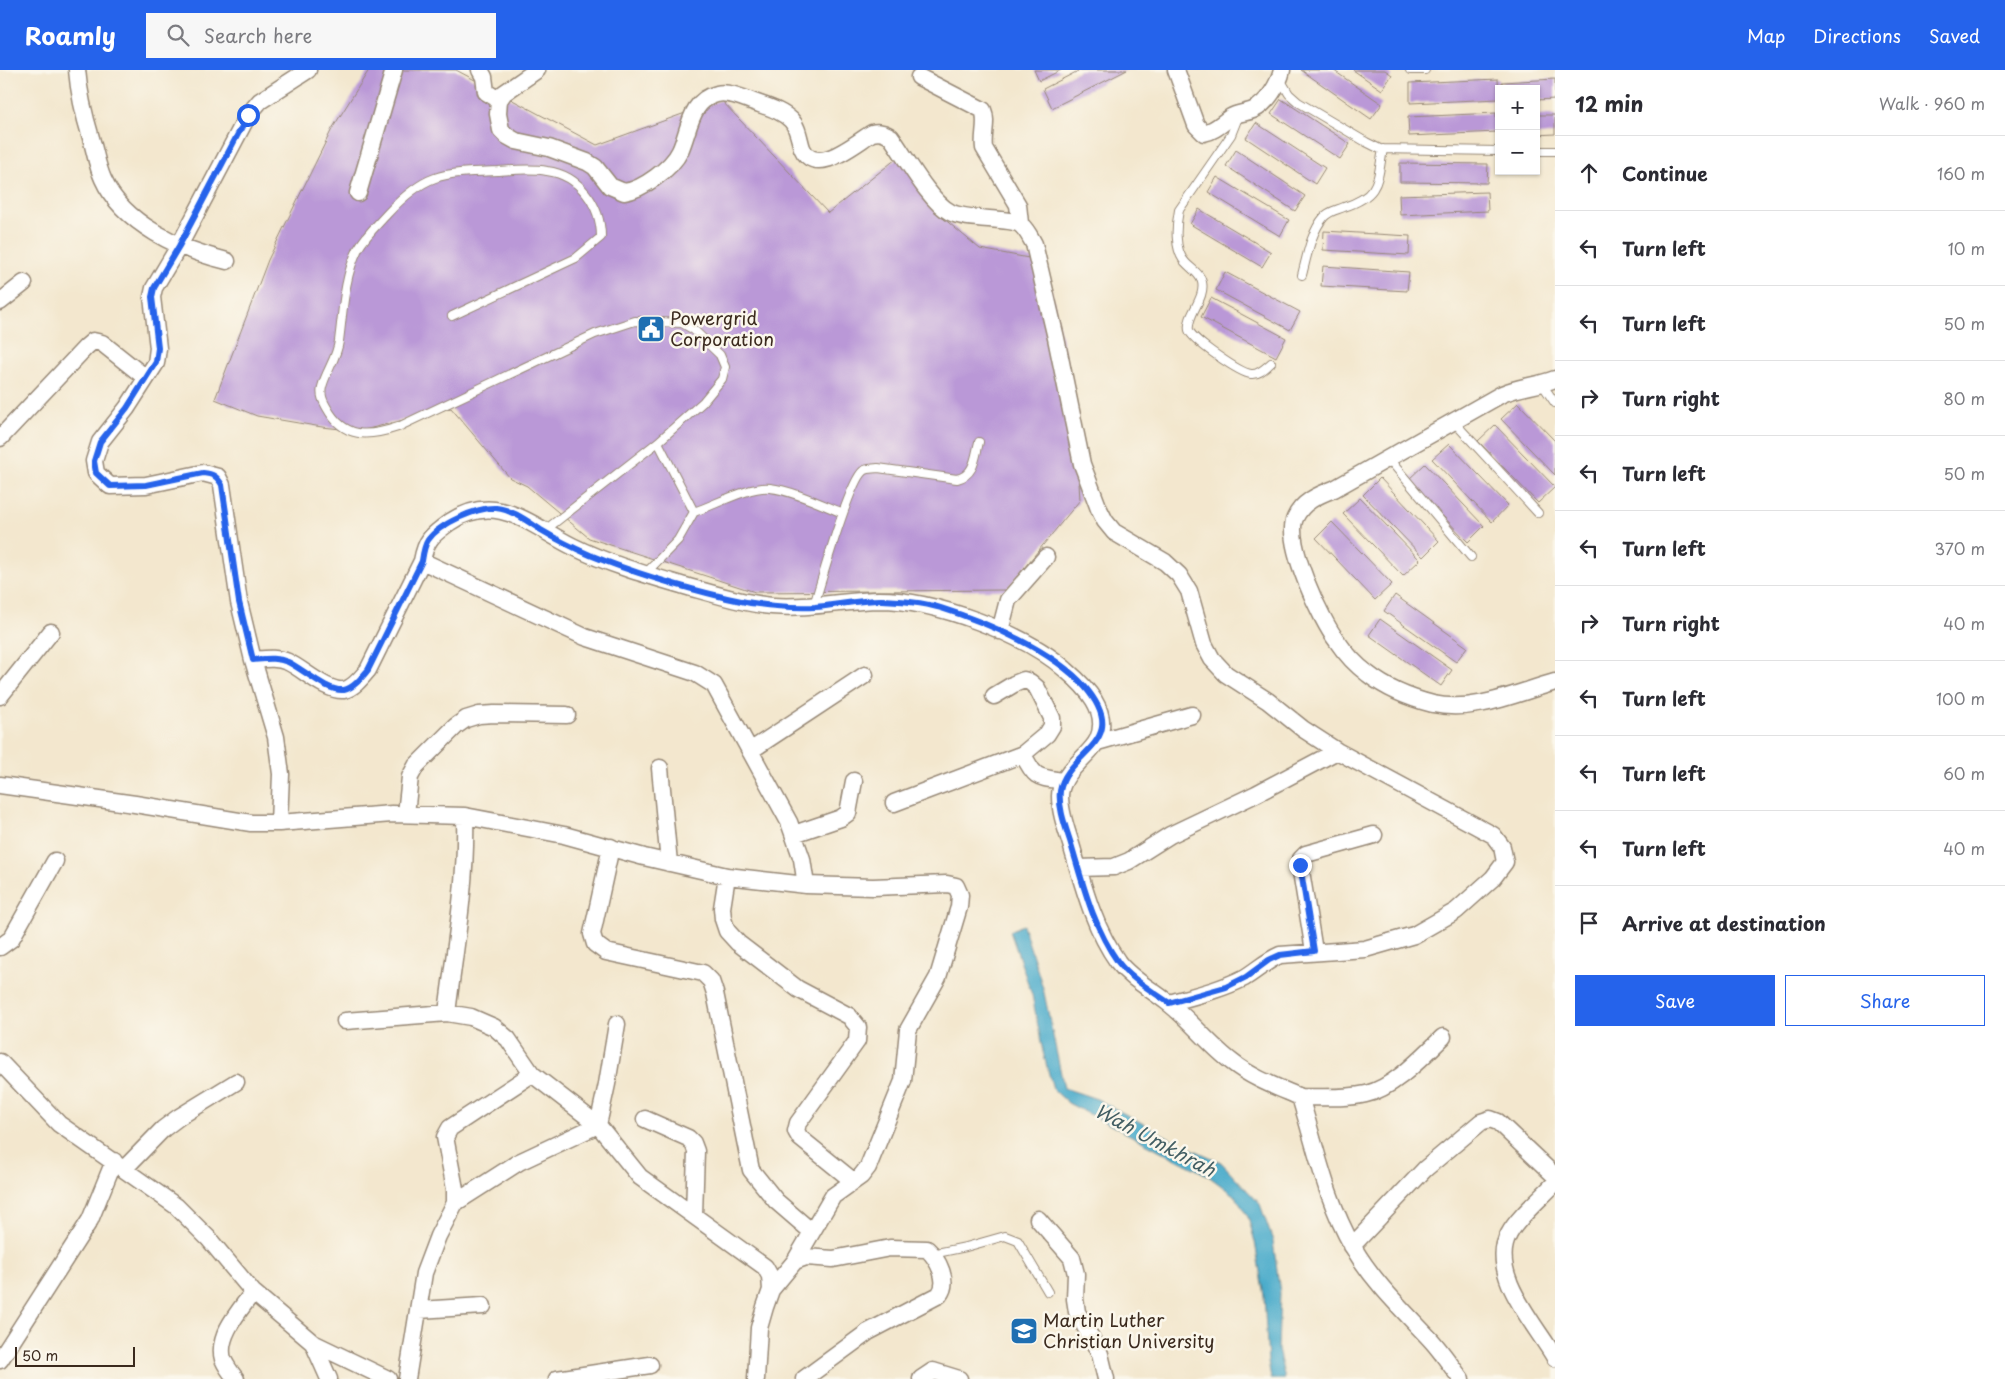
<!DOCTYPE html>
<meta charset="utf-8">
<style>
body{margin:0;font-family:"Playpen Sans",sans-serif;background:#f7f7f7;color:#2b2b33}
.controls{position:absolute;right:15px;top:15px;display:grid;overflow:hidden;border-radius:0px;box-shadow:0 1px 4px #0004}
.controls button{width:45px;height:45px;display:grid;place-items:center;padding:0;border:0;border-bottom:1px solid #e1e1e2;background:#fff;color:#2b2b33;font:25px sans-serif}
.scale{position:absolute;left:15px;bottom:12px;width:120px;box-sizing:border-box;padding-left:5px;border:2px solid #3b2a1e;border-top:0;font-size:14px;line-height:18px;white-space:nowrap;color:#3b2a1e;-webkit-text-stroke:4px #fbf7ec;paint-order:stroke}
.stop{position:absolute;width:15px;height:15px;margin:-11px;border:4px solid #2563eb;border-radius:50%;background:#fff}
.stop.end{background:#2563eb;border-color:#fff;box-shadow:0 1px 5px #0008}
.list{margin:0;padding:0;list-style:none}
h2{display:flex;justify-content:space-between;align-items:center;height:65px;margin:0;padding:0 20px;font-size:21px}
h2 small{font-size:16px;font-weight:400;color:#7c7c81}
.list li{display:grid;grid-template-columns:32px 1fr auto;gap:15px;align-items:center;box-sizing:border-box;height:75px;padding:0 20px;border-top:1px solid #e1e1e2}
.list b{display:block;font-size:19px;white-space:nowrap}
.list em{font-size:16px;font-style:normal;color:#7c7c81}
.actions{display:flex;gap:10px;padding:15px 20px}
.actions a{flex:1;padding:11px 0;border:1px solid #2563eb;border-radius:0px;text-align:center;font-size:18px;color:#2563eb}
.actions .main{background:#2563eb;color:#fff}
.icon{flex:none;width:28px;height:28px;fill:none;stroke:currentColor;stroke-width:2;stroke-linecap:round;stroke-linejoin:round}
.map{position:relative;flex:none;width:1555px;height:1309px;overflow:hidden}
header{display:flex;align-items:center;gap:30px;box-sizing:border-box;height:70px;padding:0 25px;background:#2563eb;color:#fff}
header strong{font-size:24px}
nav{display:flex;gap:28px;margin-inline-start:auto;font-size:18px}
.search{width:350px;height:45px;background:#f7f7f7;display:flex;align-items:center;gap:12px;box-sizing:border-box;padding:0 18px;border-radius:0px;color:#7c7c81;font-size:19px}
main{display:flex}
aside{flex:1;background:#fff}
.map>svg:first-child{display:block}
</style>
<header>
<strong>Roamly</strong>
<div class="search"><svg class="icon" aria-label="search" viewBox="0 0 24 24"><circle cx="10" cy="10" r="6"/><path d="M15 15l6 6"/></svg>Search here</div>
<nav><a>Map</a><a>Directions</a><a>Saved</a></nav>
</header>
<main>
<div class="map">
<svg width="1555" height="1309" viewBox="0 0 1555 1309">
<rect width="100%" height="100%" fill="#fbf7ec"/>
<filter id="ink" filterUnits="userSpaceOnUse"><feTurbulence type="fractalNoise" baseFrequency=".02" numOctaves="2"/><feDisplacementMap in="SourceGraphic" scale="10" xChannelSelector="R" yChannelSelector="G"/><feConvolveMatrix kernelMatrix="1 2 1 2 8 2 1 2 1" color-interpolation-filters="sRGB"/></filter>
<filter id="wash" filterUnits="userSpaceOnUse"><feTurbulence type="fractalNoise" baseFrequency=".0096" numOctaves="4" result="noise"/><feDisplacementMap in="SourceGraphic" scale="20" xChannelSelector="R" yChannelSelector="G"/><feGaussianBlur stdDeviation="1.12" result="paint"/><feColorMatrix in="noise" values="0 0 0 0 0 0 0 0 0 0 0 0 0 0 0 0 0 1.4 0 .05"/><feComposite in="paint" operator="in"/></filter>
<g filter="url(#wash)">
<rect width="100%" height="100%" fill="#f3e7ce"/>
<path fill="#4caccb" stroke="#446b74" d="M1023,855L1043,918L1064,1018L1097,1029L1181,1074L1221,1092L1260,1134L1273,1171L1280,1223L1278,1280L1285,1309H1271L1268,1292L1264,1226L1255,1172L1248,1147L1235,1126L1207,1105L1068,1033L1053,1019L1043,982L1032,925L1010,861Z"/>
<g id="blocks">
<path fill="#ba98d7" d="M369,0H456L597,75L721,30L828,143L901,85L930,137L980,179L1045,191L1074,327L1080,430L1006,520L755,522L589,468L527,416L510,408L451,338L360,361L322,357L257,346L215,329L268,190L332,59Z
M1034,0H1061L1039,11Z
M1080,0H1127L1052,38L1043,19Z
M1301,0H1333L1382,34L1371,49Z
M1353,0H1385L1392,5L1382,20Z
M1498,9L1499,29L1410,33V13Z
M1555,9V29L1536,30V19H1503L1502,12Z
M1281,29L1350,74L1340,89L1271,44Z
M1496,43L1497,62L1409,66L1408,47Z
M1536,45H1555V64L1536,65Z
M1256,53L1325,98L1315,114L1246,68Z
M1236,80L1305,126L1295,141L1226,96Z
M1400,93L1488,94L1487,113L1400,112Z
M1217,107L1289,150L1280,166L1208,122Z
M1487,122L1488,141L1400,145L1399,125Z
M1199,139L1271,182L1262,197L1190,154Z
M1324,161L1410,166L1409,185L1323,180Z
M1323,196L1409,202L1407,221L1321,216Z
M1225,202L1300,242L1290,260L1216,220Z
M1211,228L1286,268L1276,287L1201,247Z
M1518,333L1555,371V405L1501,349Z
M1495,355L1555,417L1538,433L1478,371Z
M1449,374L1508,435L1492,452L1432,389Z
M1425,394L1484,456L1468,472L1408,410Z
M1380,408L1439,471L1423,487L1363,425Z
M1360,428L1420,490L1403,506L1343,444Z
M1332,452L1392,514L1375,530L1316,468Z
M1395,525L1467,577L1456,592L1384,541Z
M1380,549L1452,600L1441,616L1369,565Z"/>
</g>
</g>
<g filter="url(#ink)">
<use href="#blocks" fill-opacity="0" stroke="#978876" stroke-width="1"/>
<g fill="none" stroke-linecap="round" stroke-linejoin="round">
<defs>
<path id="service" d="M1410,0H1425
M1280,9L1289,24L1298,32L1366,72L1380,79L1499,81
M1239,45L1231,65L1179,140C1176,155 1174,180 1185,192C1191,199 1200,203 1202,212C1206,229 1186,245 1189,260C1192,270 1240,303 1251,304C1259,305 1265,298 1271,293
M1536,81H1555
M1302,205C1307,186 1311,162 1324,147C1329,141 1337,140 1344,137C1380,125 1377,112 1383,79
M452,246L576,188L601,167C601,135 579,105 547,101C531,98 514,100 498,101C443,103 426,102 387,144C377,155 365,166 358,179C344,207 343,241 339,271C337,288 326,301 322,317C320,325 323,331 327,338C344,369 368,367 398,357L595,264L635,251L682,253L694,260L720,285L725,297L722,309L703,332L658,372L544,461
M1542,314L1555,333
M1454,352L1538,443
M1388,388L1471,487
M694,442C715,435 749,416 770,418C791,420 823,435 843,443
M644,505L678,470L694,442L658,372
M814,535C821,513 849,412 863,401C867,398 873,399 878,398L957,409C975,405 975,387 979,372
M932,1184L966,1177L1005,1166L1018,1171L1048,1222"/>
<path id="minor" d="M77,0C79,24 84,45 91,68C95,81 97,96 103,109C123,154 181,180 227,191
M480,0L484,7L486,22L499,30
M537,0L504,23L499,30L498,44L501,60L507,66L516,71L549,78L587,92L595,97L610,116L624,122C642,120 672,98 680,81C690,59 690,30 717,24C728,21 743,28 754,32C767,37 781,40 791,50C798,57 799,69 802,78C815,108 854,74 872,63C880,61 885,63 891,67C905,86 930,132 950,142C966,151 1012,147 1021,155C1027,160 1030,167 1034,174L1056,268L1082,394L1099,439L1105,451L1114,462L1165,492L1179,505L1189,521L1204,574L1212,589L1226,604L1268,631L1303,659L1337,681L1493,765L1502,777L1505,792L1493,808L1456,841L1414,865L1365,879L1280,885C1266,891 1256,901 1244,908C1220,920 1194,926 1169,933
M1176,0L1196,55L1204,63C1215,61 1222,53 1231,47C1237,43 1246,43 1253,40C1267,34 1279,14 1282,0
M919,7L983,40C988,51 982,65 984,78L1018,135L1020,153
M358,123L394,0
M0,232L24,213
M1555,309C1538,316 1520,316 1502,324L1334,419C1318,425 1302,432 1295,448C1284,472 1321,550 1337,571C1345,583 1356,595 1368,604C1387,619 1409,628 1433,634C1474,643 1516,623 1555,612
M0,368L86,277L93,271L102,273L146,308
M422,491L585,567L695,603L714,615L789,752L802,789L806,815
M1000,561L1008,530L1046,487
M253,590C265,589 276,587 288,592C303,599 327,622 344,620C354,618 362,607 368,600L422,491C426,469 432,465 450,452C497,421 530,455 572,476C608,494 647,505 685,516C714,524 742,533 772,536C808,539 843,531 879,530C934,530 1025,563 1066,600C1086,617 1110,641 1098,669C1094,678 1084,686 1078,693C1069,702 1060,713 1060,726C1060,745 1068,763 1073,781C1084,819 1095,860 1118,892C1131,909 1151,919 1167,932C1191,950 1209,975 1232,992C1252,1008 1277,1017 1300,1027C1316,1078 1326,1130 1353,1177C1374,1213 1403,1240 1431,1270C1442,1282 1451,1296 1461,1309
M0,626L51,562
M1097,672L1192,645
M750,681L865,605
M1023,684C1035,709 1037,707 1064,711
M660,698L669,793
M0,715L135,734L251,753H279L392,744L465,746L564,765L644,787L727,806L806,815L873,817L947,814L956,816L960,825L959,837L938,907L908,960L903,1011L868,1097L861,1106L833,1126L795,1191
M894,733L1023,684L1047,664L1052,656V648L1037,618L1030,612L1024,610L1014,614L994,626
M406,744L410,707L416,696L456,656L466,649L479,645L494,644L567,645
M279,753L281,704L276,667L253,590L239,532L222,415L218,407L203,403L146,415L110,416L96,403L94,391L100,372L127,338L156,293L158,278L152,227L154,218L179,176L248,45L260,31L308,0
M794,764L841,748L848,743L854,711
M611,777L592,864L595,874L606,882L703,903L711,911L715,923L751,1100L776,1131L812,1162
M1078,798L1114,797L1129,791L1170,765L1256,724L1337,681
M727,806L722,838L723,849L727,861L738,873L798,919L849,946L858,957L857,971L798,1053L796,1061L800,1068L853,1111
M0,877L11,869L55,791
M1314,881L1300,795L1301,789L1306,784L1374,765
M447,943C455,877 467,813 465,746
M345,951L447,943L471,947L494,957L508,969L532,1004L598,1055L640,1107L765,1197L770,1206L771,1220
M0,992L59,1054L176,1136L208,1168L253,1222L313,1273L388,1309
M1300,1027C1321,1027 1345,1029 1366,1024C1394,1018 1423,986 1443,967
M645,1049L688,1068L693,1073L696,1081L694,1145
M124,1099L163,1059L179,1047L236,1012
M1555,1113C1542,1127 1517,1148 1509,1164C1487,1203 1537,1256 1555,1288
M455,1133L519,1092L598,1055L607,1014L617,954
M1038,1149L1072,1188L1076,1204L1075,1229L1077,1242L1100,1284L1106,1309
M1352,1176L1425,1099L1481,1052L1490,1049L1498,1052L1555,1106
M419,1240L483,1236
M313,1273L329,1309
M0,1290L90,1150L114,1091
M236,1309C231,1303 226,1296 223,1289C216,1266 241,1239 253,1222
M407,1309L424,1203L438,1166L455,1133V1119L445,1067L450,1058L532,1004
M557,1309L650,1295
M756,1309L759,1258L765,1237L771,1220L795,1191L806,1187L833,1189L890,1178L927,1179C938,1189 950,1212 939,1225L868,1262L804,1309
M921,1309L933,1301L959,1309"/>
</defs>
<use href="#service" stroke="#978876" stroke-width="10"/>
<use href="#minor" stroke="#978876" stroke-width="19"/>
<use href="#service" stroke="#fff" stroke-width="8"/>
<use href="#minor" stroke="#fff" stroke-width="16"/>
</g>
</g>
<g fill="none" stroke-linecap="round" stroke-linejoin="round" filter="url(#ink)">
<path stroke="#2563eb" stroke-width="6" d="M248,45L179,176L154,218L152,227L158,278L156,292L127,338L100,372L94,391L96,403L110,416L146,415L203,403C213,404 217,406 222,415L239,532L253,590C265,589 276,587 288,592C303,599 327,622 344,620C354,618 362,607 368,600L422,491C423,484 424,476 428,470C439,454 477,437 496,438C513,440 527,451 541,460C556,469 574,478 590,485C634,503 681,517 727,528C755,535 786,538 815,537C837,535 859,530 881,530C901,531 922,532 941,538C986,552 1054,581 1085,617C1133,674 1067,680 1060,721C1058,738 1066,758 1071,774C1083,814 1093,857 1118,892C1131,909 1152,921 1169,933L1226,917L1246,907L1269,890L1280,885L1314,881L1300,795"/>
</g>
<defs>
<symbol id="civic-square" viewBox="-11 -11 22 22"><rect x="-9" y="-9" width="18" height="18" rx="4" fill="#1f6fb2" stroke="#fbf7ec"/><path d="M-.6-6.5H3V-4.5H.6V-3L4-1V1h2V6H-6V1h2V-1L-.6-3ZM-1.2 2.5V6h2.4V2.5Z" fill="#fff"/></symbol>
<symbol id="university-square" viewBox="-11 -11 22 22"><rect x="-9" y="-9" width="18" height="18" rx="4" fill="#1f6fb2" stroke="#fbf7ec"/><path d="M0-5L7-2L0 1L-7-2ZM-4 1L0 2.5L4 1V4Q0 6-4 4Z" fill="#fff"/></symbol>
</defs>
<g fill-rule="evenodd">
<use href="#civic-square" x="635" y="243" width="32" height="32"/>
<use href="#university-square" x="1008" y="1245" width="32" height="32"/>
</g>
<g text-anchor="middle" stroke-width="5" stroke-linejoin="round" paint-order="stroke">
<g font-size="18" fill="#3b2a1e" stroke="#fbf7ec" text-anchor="start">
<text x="670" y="255">Powergrid<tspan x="670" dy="21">Corporation</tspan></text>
<text x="1043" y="1257">Martin Luther<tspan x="1043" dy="21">Christian University</tspan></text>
</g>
<g font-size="19" font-style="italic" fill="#425e63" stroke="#fbf7ec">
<text transform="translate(1155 1070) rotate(28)" y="7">Wah Umkhrah</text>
</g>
</g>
</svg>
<div class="controls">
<button>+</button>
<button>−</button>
</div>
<div class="scale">50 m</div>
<div class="stop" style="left:248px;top:45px"></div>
<div class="stop end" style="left:1300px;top:795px"></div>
</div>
<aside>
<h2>12 min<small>Walk · 960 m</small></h2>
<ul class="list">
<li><svg class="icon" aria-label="ahead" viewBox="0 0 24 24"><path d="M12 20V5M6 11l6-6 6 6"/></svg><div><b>Continue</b></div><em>160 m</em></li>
<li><svg class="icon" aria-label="left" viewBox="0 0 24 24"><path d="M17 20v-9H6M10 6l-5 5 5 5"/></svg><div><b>Turn left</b></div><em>10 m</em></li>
<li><svg class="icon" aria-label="left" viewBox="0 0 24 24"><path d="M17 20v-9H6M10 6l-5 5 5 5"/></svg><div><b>Turn left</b></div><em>50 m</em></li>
<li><svg class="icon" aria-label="right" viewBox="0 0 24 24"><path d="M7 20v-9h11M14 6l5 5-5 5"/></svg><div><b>Turn right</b></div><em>80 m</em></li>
<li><svg class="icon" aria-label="left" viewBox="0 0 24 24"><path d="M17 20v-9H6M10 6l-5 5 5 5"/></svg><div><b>Turn left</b></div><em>50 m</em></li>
<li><svg class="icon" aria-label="left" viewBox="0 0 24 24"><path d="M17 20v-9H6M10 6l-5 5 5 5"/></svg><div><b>Turn left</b></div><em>370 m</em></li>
<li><svg class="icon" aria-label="right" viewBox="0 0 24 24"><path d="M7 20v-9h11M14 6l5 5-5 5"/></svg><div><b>Turn right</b></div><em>40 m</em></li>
<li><svg class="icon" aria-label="left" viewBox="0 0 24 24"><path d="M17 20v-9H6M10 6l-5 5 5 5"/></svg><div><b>Turn left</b></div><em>100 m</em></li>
<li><svg class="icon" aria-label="left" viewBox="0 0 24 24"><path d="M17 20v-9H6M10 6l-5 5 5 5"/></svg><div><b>Turn left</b></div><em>60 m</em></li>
<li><svg class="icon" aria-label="left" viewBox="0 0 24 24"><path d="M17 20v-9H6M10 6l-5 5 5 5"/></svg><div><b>Turn left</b></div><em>40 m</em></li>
<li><svg class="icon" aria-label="arrive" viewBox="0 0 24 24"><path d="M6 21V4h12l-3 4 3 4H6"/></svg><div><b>Arrive at destination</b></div></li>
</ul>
<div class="actions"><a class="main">Save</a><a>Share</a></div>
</aside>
</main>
